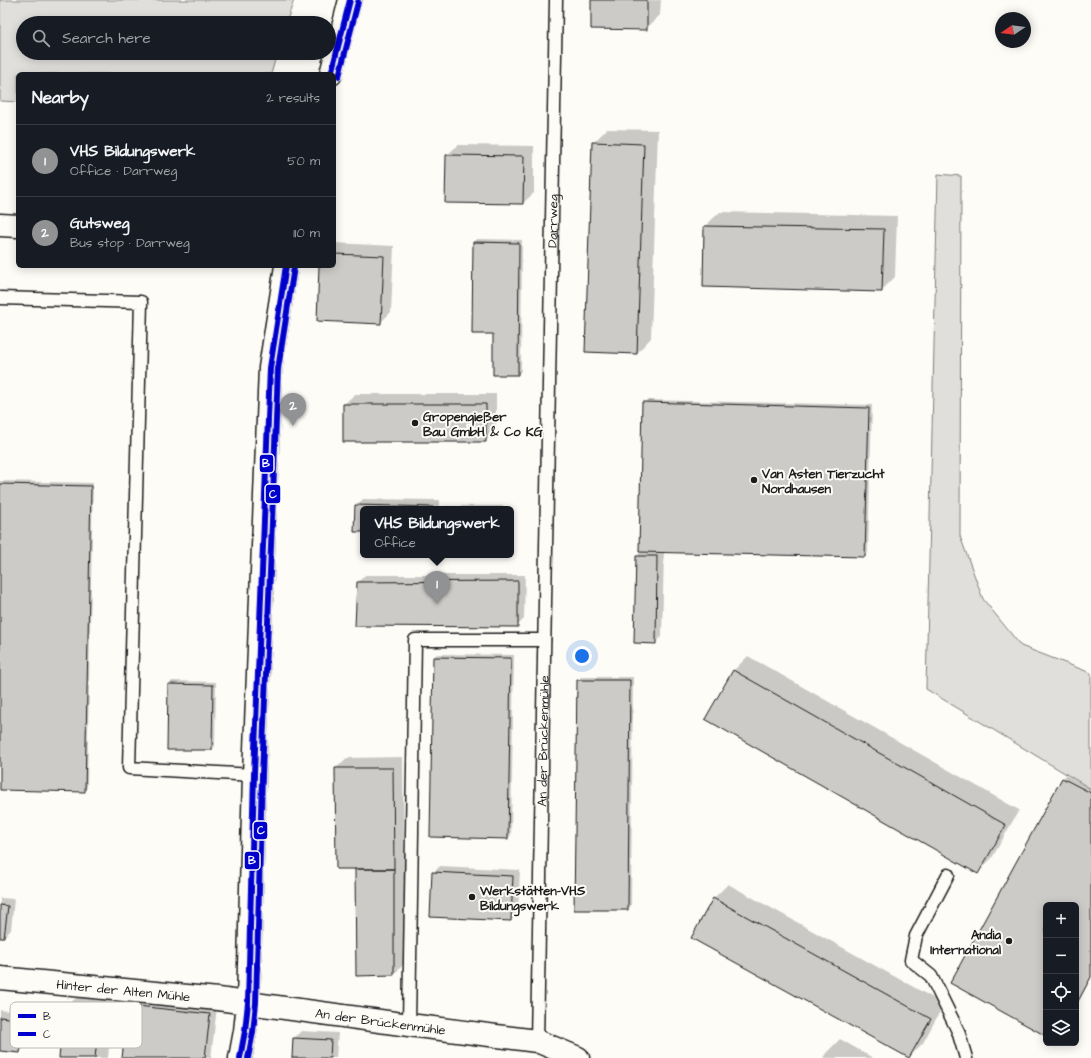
<!DOCTYPE html>
<meta charset="utf-8">
<style>
body{margin:0;font-family:"Architects Daughter",sans-serif;background:#242831;color:#f1f3f6}
.controls{position:absolute;right:12px;bottom:12px;display:grid;overflow:hidden;border-radius:6px;box-shadow:0 2px 10px #0003}
.controls button{width:36px;height:36px;display:grid;place-items:center;padding:0;border:0;border-bottom:1px solid #363941;background:#171b24;color:#f1f3f6;font:20px sans-serif}
.compass{position:absolute;left:995px;top:12px;width:36px;height:36px;border-radius:50%;background:#171b24;box-shadow:0 2px 10px #0003;rotate:257deg}
.you{position:absolute;left:582px;top:656px;width:14px;height:14px;margin:-10px;border:3px solid #fff;border-radius:50%;background:#1a73e8;box-shadow:0 0 0 6px #1a73e833}
.badge{display:grid;place-items:center;width:26px;height:26px;border-radius:50%;background:#919294;color:#fff;font-size:13px;font-weight:700}
.pin{position:absolute;translate:-50% -33px;filter:drop-shadow(0 1px 2px #0008)}
.pin::after{content:'';position:absolute;top:21px;width:14px;height:12px;background:inherit;clip-path:polygon(0 0,100% 0,50% 100%)}
.popup{position:absolute;left:360px;top:506px;width:154px;height:52px;box-sizing:border-box;display:grid;place-content:center;border-radius:6px;background:#171b24;filter:drop-shadow(0 1px 3px #0005);font-size:13px;white-space:nowrap;color:#9ea1a6}
.popup b{font-size:15px;color:#f1f3f6}
.popup::after{content:'';position:absolute;left:50%;top:100%;margin-left:-8px;border:8px solid transparent;border-top-color:#171b24}
.list{margin:0;padding:0;list-style:none}
h2{display:flex;justify-content:space-between;align-items:center;height:52px;margin:0;padding:0 16px;font-size:17px}
h2 small{font-size:13px;font-weight:400;color:#9ea1a6}
.list li{display:grid;grid-template-columns:26px 1fr auto;gap:12px;align-items:center;box-sizing:border-box;height:72px;padding:0 16px;border-top:1px solid #363941}
.list b{display:block;font-size:15px;white-space:nowrap}
.list p{margin:0;font-size:13px;white-space:nowrap;color:#9ea1a6}
.list em{font-size:13px;font-style:normal;color:#9ea1a6}
.icon{flex:none;width:22px;height:22px;fill:none;stroke:currentColor;stroke-width:2;stroke-linecap:round;stroke-linejoin:round}
.map{position:relative;flex:none;width:1091px;height:1058px;overflow:hidden}
.search{position:absolute;background:#171b24;box-shadow:0 2px 10px #0003;left:16px;top:16px;width:320px;height:44px;display:flex;align-items:center;gap:10px;box-sizing:border-box;padding:0 14px;border-radius:22px;color:#9ea1a6;font-size:15px}
.panel{position:absolute;background:#171b24;box-shadow:0 2px 10px #0003;left:16px;top:72px;width:320px;height:196px;border-radius:6px}
.map>svg:first-child{display:block}
</style>
<div class="map">
<svg width="1091" height="1058" viewBox="0 0 1091 1058">
<rect width="100%" height="100%" fill="#fdfcf7"/>
<filter id="ink" filterUnits="userSpaceOnUse"><feTurbulence type="fractalNoise" baseFrequency=".025" numOctaves="2"/><feDisplacementMap in="SourceGraphic" scale="8" xChannelSelector="R" yChannelSelector="G"/><feConvolveMatrix kernelMatrix="1 2 1 2 8 2 1 2 1" color-interpolation-filters="sRGB"/></filter>
<g filter="url(#ink)">
<path fill="#e0dfdb" stroke="#7e7e7c" d="M0,0H294L286,23H23V53H277L271,74H18V102L0,101Z
M938,174L961,176L960,536L983,599L1021,646L1091,673V789L926,689Z"/>
<path fill="#0003" d="M592,0H661L660,15L646,29Z
M607,129L658,130L651,338L637,353L593,143Z
M458,145L534,146V193L523,203L447,155Z
M720,212L897,216L895,277L881,291L705,226Z
M477,239L522,240L521,371L518,374L474,243Z
M334,243L394,246L391,312L380,323L320,266H334Z
M355,394H496V431L485,441L344,404Z
M647,400L872,405L868,553L865,556L664,551L662,636L655,643L637,556L642,551L643,403Z
M0,481L93,483L87,787L84,791L0,789Z
M363,499L440,500V509H363V531L356,506Z
M445,506H503V509H442Z
M365,575H525L524,619L517,626L358,582Z
M437,654L514,655L511,835L508,838L434,657Z
M748,656L1019,810L992,858L978,872L706,718L734,670Z
M581,677H633L631,906L627,909L578,680Z
M172,681L216,682L215,746L212,749H168L169,684Z
M403,757L404,855H408V960L394,974L357,975L356,869L336,768L347,758Z
M1066,775L1091,789V978L1076,1006V905H1046V1035L951,982L1063,778Z
M440,866L520,870L518,913L511,920L433,873Z
M728,884L944,1004L923,1043L909,1057L713,899Z
M0,898L14,899L11,930L4,937H0Z
M80,994L114,997L108,1058H60L65,1008Z
M136,999L217,1007L211,1058H123L129,1006Z
M0,1010L30,1013L27,1045L20,1052L0,1050Z
M301,1031L338,1033L336,1058H293L294,1038Z
M840,1039L873,1058H823L826,1053Z"/>
<path fill="#cccbc8" stroke="#1c1c1c" d="M591,0H647V30L591,29Z
M592,142L644,144L637,354L585,352Z
M446,155L524,156L523,204L445,203Z
M704,226L884,229L882,292L703,287Z
M473,242L519,243L518,375H493V334H472Z
M334,254L384,256L381,324L317,321L319,266H334Z
M642,402L869,408L865,557L639,552Z
M343,404H486V442H343Z
M0,484L91,486L85,792L0,790Z
M355,505L433,507V509H363V532H354Z
M636,556H657L656,644L634,643Z
M518,581V627L355,626L357,582Z
M433,657L511,658L508,839L430,837Z
M733,670L1006,825L978,874L705,719Z
M577,680H630L628,910H574Z
M168,684L213,685L212,750H167Z
M335,768H393L394,869H336Z
M1062,778L1091,793V977L1076,1005V905H1046V1036L950,983Z
M355,869H394V975L356,976Z
M432,872L513,876L511,921L430,917Z
M713,898L931,1019L909,1058L691,938Z
M0,905L8,906L4,938H0Z
M128,1005L210,1014L205,1058H122Z
M64,1007L100,1011L95,1058H59Z
M0,1017L24,1020L20,1053L0,1051Z
M293,1038L331,1040L330,1058H292Z"/>
<g fill="none" stroke-linecap="round" stroke-linejoin="round">
<defs>
<g id="service">
<path d="M0,298L141,302L129,768L254,775"/>
<path d="M948,875L916,936L911,960L931,976L958,1031L966,1058"/>
<path d="M409,1025L415,640H544"/>
<path id="s1" d="M537,1041L556,0"/>
</g>
<g id="minor">
<path d="M331,74L350,0"/>
<path d="M0,225L18,226"/>
<path id="s2" d="M0,978L218,999L409,1025L537,1041L578,1058"/>
<path d="M240,1058L245,1031L248,1003L254,775L270,368L286,266"/>
</g>
</defs>
<use href="#service" stroke="#1c1c1c" stroke-width="15"/>
<use href="#minor" stroke="#1c1c1c" stroke-width="25"/>
<use href="#service" stroke="#fdfcf7" stroke-width="12"/>
<use href="#minor" stroke="#fdfcf7" stroke-width="22"/>
<defs>
<path id="bus-1" d="M331,74L350,0
M240,1058L245,1031L248,1003L254,775L270,368L286,266"/>
<path id="bus-2" d="M339,76L358,2
M248,1058L253,1032L256,1003L262,775L278,369L294,267"/>
</defs>
<use href="#bus-1" stroke="#fdfcf7" stroke-width="9"/>
<use href="#bus-2" stroke="#fdfcf7" stroke-width="9"/>
<use href="#bus-1" stroke="#0000cd" stroke-width="6"/>
<use href="#bus-2" stroke="#0000cd" stroke-width="6"/>
</g>
</g>
<g fill="#1c1c1c" stroke="#fdfcf7" stroke-width="1.5">
<circle cx="415" cy="423" r="4"/>
<circle cx="754" cy="480" r="4"/>
<circle cx="472" cy="897" r="4"/>
<circle cx="1009" cy="941" r="4"/>
</g>
<g text-anchor="middle" stroke-width="4" stroke-linejoin="round" paint-order="stroke">
<g font-size="13" fill="#1c1c1c" stroke="#fdfcf7">
<text dy="5" stroke="none"><textPath href="#s1" startOffset="820">Darrweg</textPath></text>
<text dy="5" stroke="none"><textPath href="#s1" startOffset="300">An der Brückenmühle</textPath></text>
<text dy="5" stroke="none"><textPath href="#s2" startOffset="124">Hinter der Alten Mühle</textPath></text>
<text dy="5" stroke="none"><textPath href="#s2" startOffset="383">An der Brückenmühle</textPath></text>
</g>
<g font-size="13" font-weight="bold" fill="#1c1c1c" stroke="#fdfcf7" text-anchor="start">
<text x="423" y="421">Gropengießer<tspan x="423" dy="15">Bau GmbH &amp; Co KG</tspan></text>
<text x="762" y="478">Van Asten Tierzucht<tspan x="762" dy="15">Nordhausen</tspan></text>
<text x="480" y="895">Werkstätten-VHS<tspan x="480" dy="15">Bildungswerk</tspan></text>
<text x="1001" y="939" text-anchor="end">Andia<tspan x="1001" dy="15">International</tspan></text>
</g>
</g>
<rect x="10" y="1002" width="132" height="46" rx="6" fill="#fdfcf7" stroke="#bab9b5" stroke-width="1"/>
<rect x="18" y="1014" width="18" height="4" fill="#0000cd"/>
<rect x="18" y="1032" width="18" height="4" fill="#0000cd"/>
<g font-size="11" fill="#1c1c1c">
<text x="43" y="1020">B</text>
<text x="43" y="1038">C</text>
</g>
<g stroke="#fdfcf7" stroke-width="1.5">
<rect x="259" y="454" width="15" height="19" rx="4" fill="#0000cd"/>
<rect x="265" y="484" width="16" height="20" rx="4" fill="#0000cd"/>
<rect x="253" y="821" width="15" height="19" rx="4" fill="#0000cd"/>
<rect x="244" y="851" width="16" height="19" rx="4" fill="#0000cd"/>
</g>
<g font-size="11" text-anchor="middle" font-weight="bold" fill="#fff">
<text x="266" y="467">B</text>
<text x="273" y="498">C</text>
<text x="261" y="834">C</text>
<text x="252" y="864">B</text>
</g>
</svg>
<div class="controls">
<button>+</button>
<button>−</button>
<button><svg class="icon" aria-label="locate" viewBox="0 0 24 24"><circle cx="12" cy="12" r="6"/><path d="M12 2v4M12 18v4M2 12h4M18 12h4"/></svg></button>
<button><svg class="icon" aria-label="layers" viewBox="0 0 24 24"><path d="M12 4l9 5-9 5-9-5zM3 14l9 5 9-5"/></svg></button>
</div>
<svg class="compass" viewBox="-18 -18 36 36"><path d="M0-13l5 13h-10z" fill="#e53935"/><path d="M0 13l5-13h-10z" fill="#9ea1a6"/></svg>
<div class="you"></div>
<div class="pin badge" style="left:437px;top:604px">1</div>
<div class="popup"><b>VHS Bildungswerk</b>Office</div>
<div class="pin badge" style="left:293px;top:426px">2</div>
<div class="search"><svg class="icon" aria-label="search" viewBox="0 0 24 24"><circle cx="10" cy="10" r="6"/><path d="M15 15l6 6"/></svg>Search here</div>
<section class="panel">
<h2>Nearby<small>2 results</small></h2>
<ul class="list">
<li><span class="badge">1</span><div><b>VHS Bildungswerk</b><p>Office · Darrweg</p></div><em>50 m</em></li>
<li><span class="badge">2</span><div><b>Gutsweg</b><p>Bus stop · Darrweg</p></div><em>110 m</em></li>
</ul>
</section>
</div>
